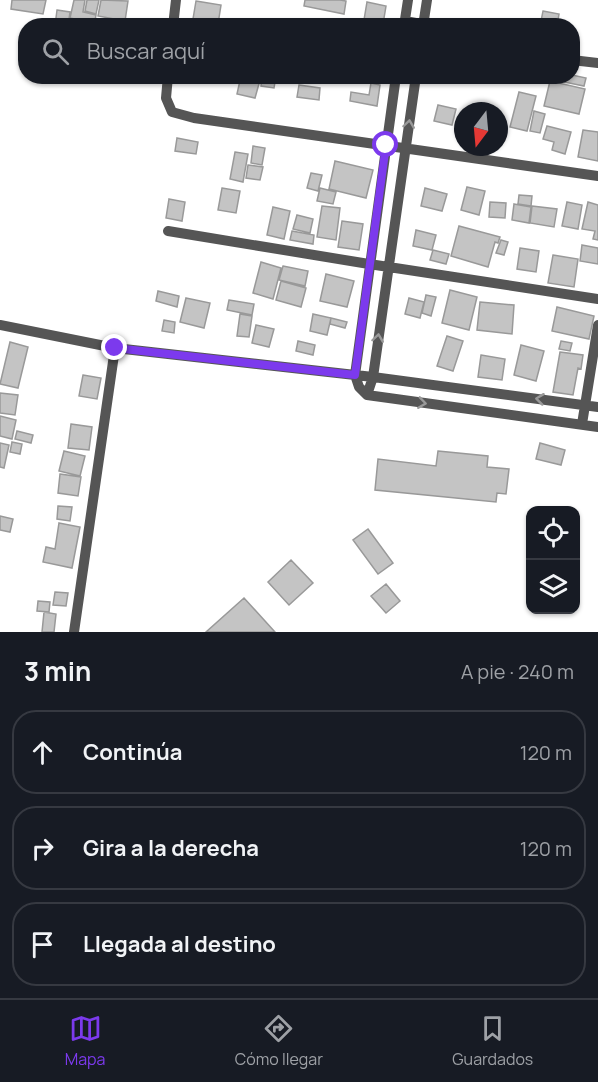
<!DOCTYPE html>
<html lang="es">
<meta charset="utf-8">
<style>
body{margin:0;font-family:Manrope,sans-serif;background:#20242c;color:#f1f3f6}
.controls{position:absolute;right:18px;bottom:18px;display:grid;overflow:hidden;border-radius:12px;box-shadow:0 2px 4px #0004}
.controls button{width:54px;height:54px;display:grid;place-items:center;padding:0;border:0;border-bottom:2px solid #363941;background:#171b24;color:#f1f3f6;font:30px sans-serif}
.compass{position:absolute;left:454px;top:102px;width:54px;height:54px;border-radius:50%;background:#171b24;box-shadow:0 2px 4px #0004;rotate:196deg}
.stop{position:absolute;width:18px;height:18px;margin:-14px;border:4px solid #7c3aed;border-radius:50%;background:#fff}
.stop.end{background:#7c3aed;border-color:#fff;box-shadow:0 2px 6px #0008}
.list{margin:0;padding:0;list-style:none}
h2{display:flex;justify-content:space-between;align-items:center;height:78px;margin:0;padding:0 24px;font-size:26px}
h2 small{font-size:20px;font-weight:400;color:#9ea1a6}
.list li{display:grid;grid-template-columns:39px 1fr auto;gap:18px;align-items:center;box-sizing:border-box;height:84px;margin:0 12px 12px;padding:0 12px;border:2px solid #363941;border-radius:24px}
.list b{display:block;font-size:22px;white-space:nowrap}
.list em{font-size:20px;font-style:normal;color:#9ea1a6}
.icon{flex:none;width:33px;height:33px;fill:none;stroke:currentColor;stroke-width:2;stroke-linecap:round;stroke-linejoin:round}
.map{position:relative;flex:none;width:598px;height:632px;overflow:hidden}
.search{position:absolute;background:#171b24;box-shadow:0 2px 4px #0004;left:18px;right:18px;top:18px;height:66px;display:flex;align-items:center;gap:15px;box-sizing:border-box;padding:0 21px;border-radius:24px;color:#9ea1a6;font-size:22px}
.sheet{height:366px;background:#171b24}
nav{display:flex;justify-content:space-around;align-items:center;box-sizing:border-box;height:84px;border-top:2px solid #363941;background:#171b24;font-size:16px;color:#9ea1a6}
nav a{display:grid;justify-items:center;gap:3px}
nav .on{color:#7c3aed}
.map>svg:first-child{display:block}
</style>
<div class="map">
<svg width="598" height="632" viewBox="0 0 598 632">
<rect width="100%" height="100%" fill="#fff"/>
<path fill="#c4c4c4" stroke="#999" stroke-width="1.5" d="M12,0H46L43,14L11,9Z
M74,0H85L83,12L96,15L94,26H88L89,22L70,18Z
M87,0H99L96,14L85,11Z
M101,0L128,1L125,21L98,16Z
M305,0H340L346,1L344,14L304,6Z
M196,1L221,5L218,24L193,19Z
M367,2L386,6L383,24L364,20Z
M57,10L70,12L68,26H55Z
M543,11L559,14L557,26H540Z
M572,75L586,78L584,86L564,82L565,76Z
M241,76L260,80L255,98L237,94Z
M262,76H276L274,88L261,86Z
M550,81L585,89L579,114L544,106Z
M371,83L380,85L377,106L350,101L351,92L369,95Z
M299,85L320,88L319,100L297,97Z
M519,92L536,96L527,131L510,127Z
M438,105L456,109L452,125L434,121Z
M534,111L545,114L540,133L530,131Z
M547,126L571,132L565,154L552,150L554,142L543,139Z
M583,130L598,132V161L578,157Z
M177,138L198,142L196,154L175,151Z
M253,146L265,148L262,165L251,163Z
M235,152L248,154L243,182L230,179Z
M335,161L373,170L366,198L329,189Z
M248,165L263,167L260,180L246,178Z
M311,173L322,175L318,191L307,188Z
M467,187L485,191L479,215L461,210Z
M222,188L240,191L236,213L218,210Z
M320,188L336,192L333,204L317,201Z
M425,188L447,194L442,211L421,206Z
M519,195L532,196L531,206L518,204Z
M169,199L185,202L182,221L166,218Z
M490,202L506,203L505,218L489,217Z
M567,202L582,205L578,229L562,226Z
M588,202L598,205V240L593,239L595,231L582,229Z
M514,204L531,207L529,223L512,220Z
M322,206L340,208L336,240L317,237Z
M532,206L557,209L554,227L530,223Z
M273,207L290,211L284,239L267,235Z
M297,215L313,219L310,233L293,229Z
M342,221L363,224L359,250L338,247Z
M459,226L500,237L498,243L495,242L488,267L451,256Z
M416,230L436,235L432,250L413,246Z
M292,231L314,235L313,244L290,240Z
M501,240L508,242L504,255L496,253Z
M582,245L598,248V264L580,261Z
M520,248L539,251L536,272L517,269Z
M433,250L449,254L446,264L430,260Z
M553,255L578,259L574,287L548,283Z
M261,262L281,268L273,299L253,293Z
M283,266L308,271L305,286L279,280Z
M326,274L354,281L347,307L320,301Z
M281,281L306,288L301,307L276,300Z
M450,290L477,297L469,330L442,323Z
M158,291L179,296L177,307L156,301Z
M426,295L436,297L431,316L422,313Z
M186,298L210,303L204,328L180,322Z
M409,298L424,302L420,318L405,314Z
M229,300L254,304L252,315L227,310Z
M480,302L514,305L512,334L477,330Z
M557,307L594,316L589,339L552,331Z
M240,314L252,316L249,337L237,336Z
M313,314L331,318L327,335L310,331Z
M331,318L347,322L345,328L330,324Z
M164,320L175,322L174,333L162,331Z
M256,325L274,329L269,347L252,343Z
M447,336L463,341L453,371L437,366Z
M298,341L315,345L313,355L296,351Z
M561,341L572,343L570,351L559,349Z
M10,342L28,347L18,388L0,384Z
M521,345L544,351L536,381L514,375Z
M560,352L583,355L581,369L578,368L573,395L553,392Z
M481,355L505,359L502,380L478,377Z
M83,375L101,378L97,399L79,396Z
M0,393L18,395L15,415L0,413Z
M0,416L16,420L12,439L0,436Z
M71,424L92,427L89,450L68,448Z
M17,431L33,435L31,443L15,439Z
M12,442L22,444L20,454L10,452Z
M0,443L9,445L4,468L0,467Z
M540,443L565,450L561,465L536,459Z
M64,451L85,456L80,476L59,471Z
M438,451L488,456L487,467L509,469L506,494L497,493L496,502L375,490L378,459L436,466Z
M60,474L81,477L78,496L58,493Z
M58,506L72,507L70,521L57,519Z
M0,516L13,519L10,532L0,530Z
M59,523L80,527L72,568L43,562L46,547L55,549Z
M368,529L393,563L378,574L353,540Z
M291,560L313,583L289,605L268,582Z
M386,584L400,601L386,613L371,596Z
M55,592L68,593L66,606L53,605Z
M244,598L275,632H206Z
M38,601L50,602L49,612L37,611Z
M44,612L56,614L54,632H42Z"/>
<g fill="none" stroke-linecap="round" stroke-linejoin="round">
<path stroke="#555" stroke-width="10" d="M405,21L432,26
M173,26L176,0
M404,26L408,0
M423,26L427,0
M572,60L598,63
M168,76L166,98L172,112L194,118L598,176
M396,76L355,375L359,387L367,395L598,427
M168,231L369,264L598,299
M0,325L115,348L373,377L598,407
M367,395L373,377L416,76
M582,424L598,325
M74,632L115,348"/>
</g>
<defs><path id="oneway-chevron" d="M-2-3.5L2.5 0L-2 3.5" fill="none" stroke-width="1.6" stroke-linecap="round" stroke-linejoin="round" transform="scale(1.5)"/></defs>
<g stroke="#999">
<use href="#oneway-chevron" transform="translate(409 124) rotate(-82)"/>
<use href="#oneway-chevron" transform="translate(378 338) rotate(-82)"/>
<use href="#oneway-chevron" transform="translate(540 399) rotate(-173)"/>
<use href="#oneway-chevron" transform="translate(422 403) rotate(8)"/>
</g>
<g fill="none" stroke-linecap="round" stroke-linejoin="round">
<path stroke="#7c3aed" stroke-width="8" d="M115,348L355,375L386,145"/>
</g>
</svg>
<div class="controls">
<button><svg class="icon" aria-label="locate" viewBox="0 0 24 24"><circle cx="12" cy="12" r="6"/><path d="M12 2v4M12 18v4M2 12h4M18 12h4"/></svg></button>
<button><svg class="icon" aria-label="layers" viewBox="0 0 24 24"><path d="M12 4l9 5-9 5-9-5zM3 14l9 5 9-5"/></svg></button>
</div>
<svg class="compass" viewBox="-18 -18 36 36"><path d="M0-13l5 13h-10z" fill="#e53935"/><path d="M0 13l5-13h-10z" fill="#9ea1a6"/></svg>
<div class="stop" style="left:386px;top:145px"></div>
<div class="stop end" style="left:115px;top:348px"></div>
<div class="search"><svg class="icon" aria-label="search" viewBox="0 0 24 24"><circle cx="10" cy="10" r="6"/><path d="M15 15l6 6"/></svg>Buscar aquí</div>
</div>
<section class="sheet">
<h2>3 min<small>A pie · 240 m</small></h2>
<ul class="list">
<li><svg class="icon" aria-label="ahead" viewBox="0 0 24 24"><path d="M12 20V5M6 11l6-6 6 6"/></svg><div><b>Continúa</b></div><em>120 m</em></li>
<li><svg class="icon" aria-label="right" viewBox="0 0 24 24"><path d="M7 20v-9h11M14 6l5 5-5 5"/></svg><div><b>Gira a la derecha</b></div><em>120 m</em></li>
<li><svg class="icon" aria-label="arrive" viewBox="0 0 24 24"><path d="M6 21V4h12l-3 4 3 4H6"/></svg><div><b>Llegada al destino</b></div></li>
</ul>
</section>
<nav>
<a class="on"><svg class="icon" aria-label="map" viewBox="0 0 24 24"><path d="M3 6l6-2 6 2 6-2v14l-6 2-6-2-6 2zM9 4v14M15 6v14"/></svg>Mapa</a>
<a><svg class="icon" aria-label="directions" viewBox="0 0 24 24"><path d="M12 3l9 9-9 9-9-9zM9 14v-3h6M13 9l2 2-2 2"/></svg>Cómo llegar</a>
<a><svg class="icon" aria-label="saved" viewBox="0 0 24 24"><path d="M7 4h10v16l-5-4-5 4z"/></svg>Guardados</a>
</nav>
